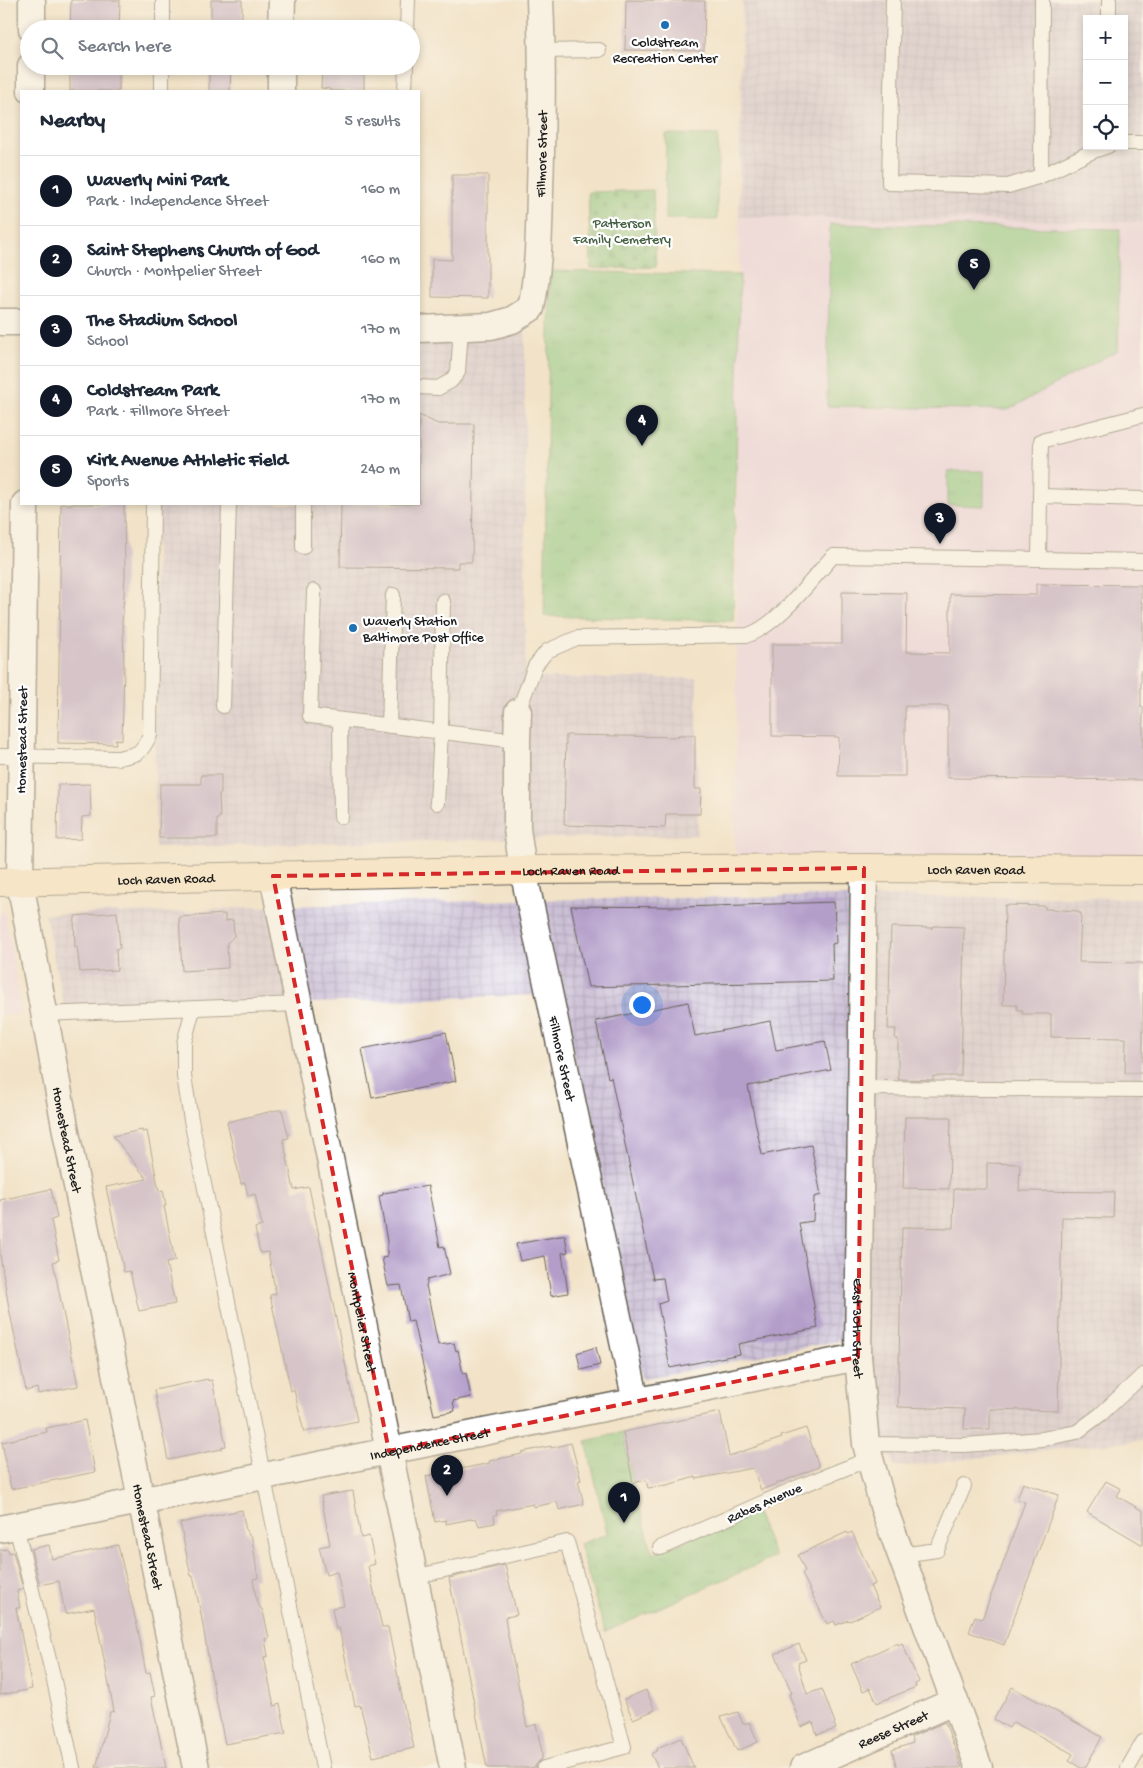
<!DOCTYPE html>
<meta charset="utf-8">
<style>
body{margin:0;font-family:"Gochi Hand",sans-serif;background:#f6f6f7;color:#1f2937}
.controls{position:absolute;right:15px;top:15px;display:grid;overflow:hidden;border-radius:0px;box-shadow:0 2px 8px #0003}
.controls button{width:45px;height:45px;display:grid;place-items:center;padding:0;border:0;border-bottom:1px solid #e0e1e3;background:#fff;color:#1f2937;font:25px sans-serif}
.you{position:absolute;left:641px;top:1004px;width:18px;height:18px;margin:-12px;border:4px solid #fff;border-radius:50%;background:#1a73e8;box-shadow:0 0 0 8px #1a73e833}
.badge{display:grid;place-items:center;width:32px;height:32px;border-radius:50%;background:#111827;color:#fff;font-size:16px;font-weight:700}
.pin{position:absolute;translate:-50% -41px;filter:drop-shadow(0 1px 2px #0008)}
.pin::after{content:'';position:absolute;top:26px;width:18px;height:15px;background:inherit;clip-path:polygon(0 0,100% 0,50% 100%)}
.list{margin:0;padding:0;list-style:none}
h2{display:flex;justify-content:space-between;align-items:center;height:65px;margin:0;padding:0 20px;font-size:21px}
h2 small{font-size:16px;font-weight:400;color:#747a83}
.list li{display:grid;grid-template-columns:32px 1fr auto;gap:15px;align-items:center;box-sizing:border-box;height:70px;padding:0 20px;border-top:1px solid #e0e1e3}
.list b{display:block;font-size:19px;white-space:nowrap}
.list p{margin:0;font-size:16px;white-space:nowrap;color:#747a83}
.list em{font-size:16px;font-style:normal;color:#747a83}
.icon{flex:none;width:28px;height:28px;fill:none;stroke:currentColor;stroke-width:2;stroke-linecap:round;stroke-linejoin:round}
.map{position:relative;flex:none;width:1143px;height:1768px;overflow:hidden}
.search{position:absolute;background:#fff;box-shadow:0 2px 8px #0003;left:20px;top:20px;width:400px;height:55px;display:flex;align-items:center;gap:12px;box-sizing:border-box;padding:0 18px;border-radius:28px;color:#747a83;font-size:19px}
.panel{position:absolute;background:#fff;box-shadow:0 2px 8px #0003;left:20px;top:90px;width:400px;height:415px;border-radius:0px}
.map>svg:first-child{display:block}
</style>
<div class="map">
<svg width="1143" height="1768" viewBox="0 0 1143 1768">
<defs>
<pattern id="industrial-grid" width="8" height="8" patternUnits="userSpaceOnUse" patternTransform="scale(1.25)"><rect width="8" height="8" fill="#cbbfd5"/><path d="M0 4h8M4 0v8" fill="none" stroke="#aea4b6"/></pattern>
<pattern id="cemetery-stones" width="16" height="16" patternUnits="userSpaceOnUse" patternTransform="scale(1.25)"><rect width="16" height="16" fill="#84c780"/><path d="M2 7V4a2 2 0 0 1 4 0v3zM10 15v-3a2 2 0 0 1 4 0v3z" fill="#71aa6e"/></pattern>
<pattern id="park-tufts" width="24" height="20" patternUnits="userSpaceOnUse" patternTransform="scale(1.25)"><rect width="24" height="20" fill="#84c780"/><path d="M3 7l-1-3M5 7V3M7 7l1-3M15 17l-1-3M17 17v-4M19 17l1-3" fill="none" stroke="#71aa6e"/></pattern>
</defs>
<rect width="100%" height="100%" fill="#fff"/>
<filter id="ink" filterUnits="userSpaceOnUse"><feTurbulence type="fractalNoise" baseFrequency=".02" numOctaves="2"/><feDisplacementMap in="SourceGraphic" scale="10" xChannelSelector="R" yChannelSelector="G"/><feConvolveMatrix kernelMatrix="1 2 1 2 8 2 1 2 1" color-interpolation-filters="sRGB"/></filter>
<filter id="wash" filterUnits="userSpaceOnUse"><feTurbulence type="fractalNoise" baseFrequency=".0096" numOctaves="4" result="noise"/><feDisplacementMap in="SourceGraphic" scale="20" xChannelSelector="R" yChannelSelector="G"/><feGaussianBlur stdDeviation="1.12" result="paint"/><feColorMatrix in="noise" values="0 0 0 0 0 0 0 0 0 0 0 0 0 0 0 0 0 1.4 0 .05"/><feComposite in="paint" operator="in"/></filter>
<g filter="url(#wash)">
<rect width="100%" height="100%" fill="#f2e3c8"/>
<path fill="#ebd1eb" d="M739,217L1143,222V868L735,866Z
M0,912H5L22,1014H0Z"/>
<path fill="url(#industrial-grid)" fill-rule="evenodd" d="M742,0H1143V222L739,217ZM1087,19H1124V146H1087Z
M525,307V678H697L698,835L155,847L156,504H419V327Z
M847,896L1143,898V1440L895,1467L876,1427L868,1335L642,1379L561,994L65,1012L45,914L178,912L252,907L517,900Z"/>
<path fill="url(#cemetery-stones)" stroke="#50724e" d="M653,190L656,267L591,269L588,192Z"/>
<path fill="url(#park-tufts)" stroke="#50724e" d="M550,271L740,275L733,621L544,616Z
M948,471H984V506L948,505Z
M623,1432L633,1483L653,1554L755,1511L775,1557L605,1632L579,1544L607,1534L586,1441Z"/>
<path fill="#84c780" stroke="#50724e" d="M666,134L718,135L717,220L665,219Z
M830,224L1120,229L1118,350L1008,410L827,406Z"/>
<g id="blocks">
<path fill="#b39dc9" d="M71,0H120L119,29H70Z
M211,0H242V25L231,24V29H211Z
M626,0L705,1L704,51L625,50Z
M70,66H119V91H70Z
M209,66H231L230,91H209Z
M322,66H364V91H330V89L321,88Z
M452,175H488V298L432,297V259L452,260Z
M419,415L438,424H474L472,562H458V568L340,567L341,504H419Z
M61,504H124L125,576L122,625H123L124,668L122,740L115,739L116,744L58,743Z
M1036,584L1141,585V603H1143V670H1141V707H1143V780L948,778V706H905V776H838L839,737L772,736V644H842V592L907,593L906,652L950,653V594L1036,595Z
M566,735L678,737V735H695V789H701L700,814H666L665,828L564,825Z
M201,775H221V794H219L220,817L217,819V838H159L160,784H201Z
M90,784L91,816L82,817L81,839L57,840L58,785Z
M834,902L836,943L832,944L833,981L588,987L571,906L683,907Z
M1005,905L1045,906V909L1078,911V913H1081L1079,962L1143,963V1073H1125L1126,1038L1051,1037V1014H1022L1023,1010H1017V1005H1003Z
M117,912L120,948L116,949L117,970L80,972L77,947H75L74,920H75V916Z
M225,914V921L233,920L234,936L227,943L228,968L182,971L179,917Z
M934,926L964,927L961,1076H933V1080L898,1079V1039H895L896,1029H888L891,927L933,928Z
M688,1002L695,1036L770,1021L776,1050L825,1041L831,1070L748,1086L762,1155L811,1145L821,1195L814,1197L813,1221L799,1223L818,1328L738,1344L740,1354L670,1368L658,1304L667,1301L663,1278L653,1279L611,1077L608,1078L596,1021Z
M446,1032L456,1081L372,1098L362,1049Z
M277,1110H282L289,1138L283,1139L294,1190L309,1187L357,1421L304,1432L294,1390L291,1391L270,1295L276,1294L268,1252L260,1253L255,1228L262,1226L255,1194L248,1196L245,1183L241,1184L227,1122Z
M905,1117H951L949,1189L903,1188Z
M142,1130V1132L147,1131L159,1191L163,1190L166,1206H164L175,1261L166,1263L175,1304L139,1311L130,1271L124,1272L106,1187L147,1179L113,1136Z
M987,1163L1020,1164L1019,1191L1114,1192L1113,1218L1062,1217L1058,1411L990,1409V1429H964L965,1409L898,1407L902,1227L953,1228L954,1189H987Z
M428,1186L440,1247L444,1246L450,1274L427,1280V1284L426,1285L438,1345L454,1343L456,1351L458,1350L463,1374L466,1373L471,1397L453,1401L455,1411L434,1415L413,1321L408,1322L401,1285L388,1286L382,1258L387,1257V1241L379,1196L383,1195V1193Z
M51,1189L57,1218L51,1220L59,1260L53,1262L78,1386L38,1394L37,1388L26,1391L9,1308L0,1255V1200Z
M560,1236H565L568,1252L562,1253L568,1293L551,1296L545,1256L520,1261L516,1244Z
M596,1347L600,1365L581,1370L577,1353Z
M208,1379V1381L212,1380L226,1446L222,1447V1449L168,1460L154,1390Z
M720,1412L729,1456L782,1438L781,1436L806,1428L819,1467L761,1490L753,1468L696,1479V1477L667,1485L648,1488L646,1480L633,1483L623,1432Z
M85,1420L95,1472L11,1489L2,1442L47,1432L46,1428Z
M571,1443L581,1480L578,1481L584,1504L559,1510L557,1502L533,1507V1504L496,1511L497,1514L494,1515L495,1523L479,1526L476,1518L446,1524V1520L435,1522L426,1476L490,1463L489,1461L522,1454V1452L551,1446V1448Z
M1106,1481L1121,1489L1117,1496L1143,1511V1545L1087,1512Z
M1023,1483L1059,1495L1004,1645L969,1632L975,1616L982,1619L1001,1569L1025,1502L1017,1499Z
M353,1491L361,1538L369,1536L375,1564L368,1566L372,1583L382,1627H388L406,1717H407L414,1748L373,1757L360,1705L355,1706L339,1628L336,1629L332,1608L344,1606L337,1572L326,1575L319,1547L330,1545L321,1496Z
M242,1510L246,1531L252,1538L258,1578L253,1579L257,1603L263,1611L269,1638L265,1639L268,1656L264,1657L274,1706L280,1704L286,1733L225,1744L211,1674L201,1614L193,1576H191L180,1523Z
M847,1532L848,1534L852,1532L868,1567L875,1584L870,1586L880,1607L850,1621L849,1620L836,1625L834,1621L827,1624L802,1574L805,1571L798,1555Z
M49,1545L52,1559L118,1545L138,1630L146,1673L150,1672L155,1696L151,1697L166,1768H96L110,1712L114,1711L94,1608L65,1614L59,1581L40,1585L31,1549Z
M8,1549L9,1553L13,1552L23,1589L17,1591L20,1608H16L32,1689L0,1695V1550Z
M505,1565L517,1615L505,1617L507,1631L527,1727L536,1724L542,1752V1759L538,1762L535,1767L531,1768H487L449,1578Z
M897,1643L898,1645L902,1643L919,1682L915,1684L916,1687L877,1703L870,1688L863,1691L851,1664Z
M799,1644L806,1660L798,1663L807,1694L822,1689L835,1723L834,1724L836,1729L817,1735L813,1722L801,1727L789,1694L792,1693L775,1654Z
M1012,1687L1102,1737L1085,1768H1081L1069,1761L1073,1754L1036,1734L1013,1722L1009,1728L994,1719Z
M646,1690L655,1710L633,1719L624,1699Z
M738,1712L743,1724L749,1722L758,1742L737,1751L721,1717Z
M945,1722L962,1768H897L892,1750L913,1743L911,1737Z
M681,1738L694,1768H658L651,1754L658,1750L657,1748Z"/>
</g>
</g>
<g filter="url(#ink)">
<use href="#blocks" fill-opacity="0" stroke="#676258" stroke-width="1"/>
<g fill="none" stroke-linecap="round" stroke-linejoin="round">
<defs>
<path id="lane" d="M893,0L889,183L1008,186L1041,176L1091,152L1108,146
M1109,0V19
M163,29V0
M407,29L408,0
M543,51L599,50
M162,91V66
M405,91L406,66
M1124,143H1143
M1041,176L1042,0
M419,387L438,388L451,381L458,372L461,328
M1143,415L1041,441L1039,559L1143,561
M1040,496L1143,499
M303,547V504
M314,591L310,716L517,741
M223,706L229,504
M518,712L535,666L547,651L577,638L748,635C778,625 811,580 833,556L1039,559
M340,720L341,817
M389,726L393,595
M0,756L117,758C139,754 140,755 150,735L153,504
M437,803L441,732L443,601
M193,1009L184,1043V1076L191,1120L323,1768
M43,1014L299,1004
M861,1088L1143,1090
M866,1444L965,1445L1042,1439L1077,1432L1101,1414L1143,1375
M16,1526L53,1676L73,1768
M660,1548L798,1487L869,1459
M901,1555L937,1550L964,1486
M414,1577L567,1542L624,1747L544,1768
M1128,1768L1143,1742"/>
<g id="street">
<path d="M32,29V0"/>
<path d="M281,29L282,0"/>
<path d="M31,91V66"/>
<path d="M281,91V66"/>
<path d="M0,322H21"/>
<path id="s1" d="M419,329L491,326L512,320L531,308C539,269 539,230 540,190C542,127 543,63 540,0"/>
<path id="s2" d="M25,504L20,882L67,1137L196,1768"/>
<path id="s3" d="M518,712L517,741V829L523,870L636,1402"/>
<path id="s4" d="M864,868L858,1357L866,1444L883,1506L979,1768"/>
<path id="s5" d="M273,876L453,1768"/>
<path id="s6" d="M0,1529L858,1357"/>
<path id="s7" d="M803,1768L955,1701"/>
</g>
<g id="secondary">
<path id="s8" d="M0,882L523,870L864,868L1143,870"/>
</g>
</defs>
<use href="#lane" stroke="#676258" stroke-width="16"/>
<use href="#street" stroke="#676258" stroke-width="29"/>
<use href="#secondary" stroke="#676258" stroke-width="30"/>
<use href="#lane" stroke="#fff" stroke-width="14"/>
<use href="#street" stroke="#fff" stroke-width="26"/>
<use href="#secondary" stroke="#fbe6c3" stroke-width="28"/>
</g>
</g>
<path d="M0 0H1143V1768H0ZM864,868L858,1357L389,1451L273,876Z" fill="#f2e3c8" fill-opacity=".55" fill-rule="evenodd"/>
<path fill="none" stroke="#d62828" stroke-width="4" stroke-dasharray="10 6" stroke-linejoin="round" d="M864,868L858,1357L389,1451L273,876Z"/>
<g fill="#1f6fb2" stroke="#fff" stroke-width="2">
<circle cx="665" cy="25" r="5"/>
<circle cx="353" cy="628" r="5"/>
</g>
<g text-anchor="middle" stroke-width="4.5" stroke-linejoin="round" paint-order="stroke">
<g font-size="14" fill="#1c1c1c" stroke="#fff">
<text x="665" y="46">Coldstream<tspan x="665" dy="16">Recreation Center</tspan></text>
<text x="363" y="625" text-anchor="start">Waverly Station<tspan x="363" dy="16">Baltimore Post Office</tspan></text>
</g>
<g font-size="14" fill="#1c1c1c" stroke="#fff">
<text dy="5" stroke="none"><textPath href="#s1" startOffset="271">Fillmore Street</textPath></text>
<text transform="translate(21 740) rotate(-89)" y="5">Homestead Street</text>
<text dy="5" stroke="none"><textPath href="#s8" startOffset="976">Loch Raven Road</textPath></text>
<text dy="5" stroke="none"><textPath href="#s8" startOffset="571">Loch Raven Road</textPath></text>
<text dy="5" stroke="none"><textPath href="#s8" startOffset="166">Loch Raven Road</textPath></text>
<text dy="5" stroke="none"><textPath href="#s3" startOffset="351">Fillmore Street</textPath></text>
<text dy="5" stroke="none"><textPath href="#s2" startOffset="640">Homestead Street</textPath></text>
<text dy="5" stroke="none"><textPath href="#s5" startOffset="455">Montpelier Street</textPath></text>
<text dy="5" stroke="none"><textPath href="#s4" startOffset="460">East 30th Street</textPath></text>
<text dy="5" stroke="none"><textPath href="#s6" startOffset="438">Independence Street</textPath></text>
<text transform="translate(764 1502) rotate(-24)" y="5">Rabes Avenue</text>
<text dy="5" stroke="none"><textPath href="#s2" startOffset="1045">Homestead Street</textPath></text>
<text dy="5" stroke="none"><textPath href="#s7" startOffset="98">Reese Street</textPath></text>
</g>
<g font-size="14" fill="#466044" stroke="#fff">
<text x="622" y="227">Patterson<tspan x="622" dy="16">Family Cemetery</tspan></text>
</g>
</g>
</svg>
<div class="controls">
<button>+</button>
<button>−</button>
<button><svg class="icon" aria-label="locate" viewBox="0 0 24 24"><circle cx="12" cy="12" r="6"/><path d="M12 2v4M12 18v4M2 12h4M18 12h4"/></svg></button>
</div>
<div class="you"></div>
<div class="pin badge" style="left:624px;top:1523px">1</div>
<div class="pin badge" style="left:447px;top:1496px">2</div>
<div class="pin badge" style="left:940px;top:544px">3</div>
<div class="pin badge" style="left:642px;top:446px">4</div>
<div class="pin badge" style="left:974px;top:290px">5</div>
<div class="search"><svg class="icon" aria-label="search" viewBox="0 0 24 24"><circle cx="10" cy="10" r="6"/><path d="M15 15l6 6"/></svg>Search here</div>
<section class="panel">
<h2>Nearby<small>5 results</small></h2>
<ul class="list">
<li><span class="badge">1</span><div><b>Waverly Mini Park</b><p>Park · Independence Street</p></div><em>160 m</em></li>
<li><span class="badge">2</span><div><b>Saint Stephens Church of God</b><p>Church · Montpelier Street</p></div><em>160 m</em></li>
<li><span class="badge">3</span><div><b>The Stadium School</b><p>School</p></div><em>170 m</em></li>
<li><span class="badge">4</span><div><b>Coldstream Park</b><p>Park · Fillmore Street</p></div><em>170 m</em></li>
<li><span class="badge">5</span><div><b>Kirk Avenue Athletic Field</b><p>Sports</p></div><em>240 m</em></li>
</ul>
</section>
</div>
